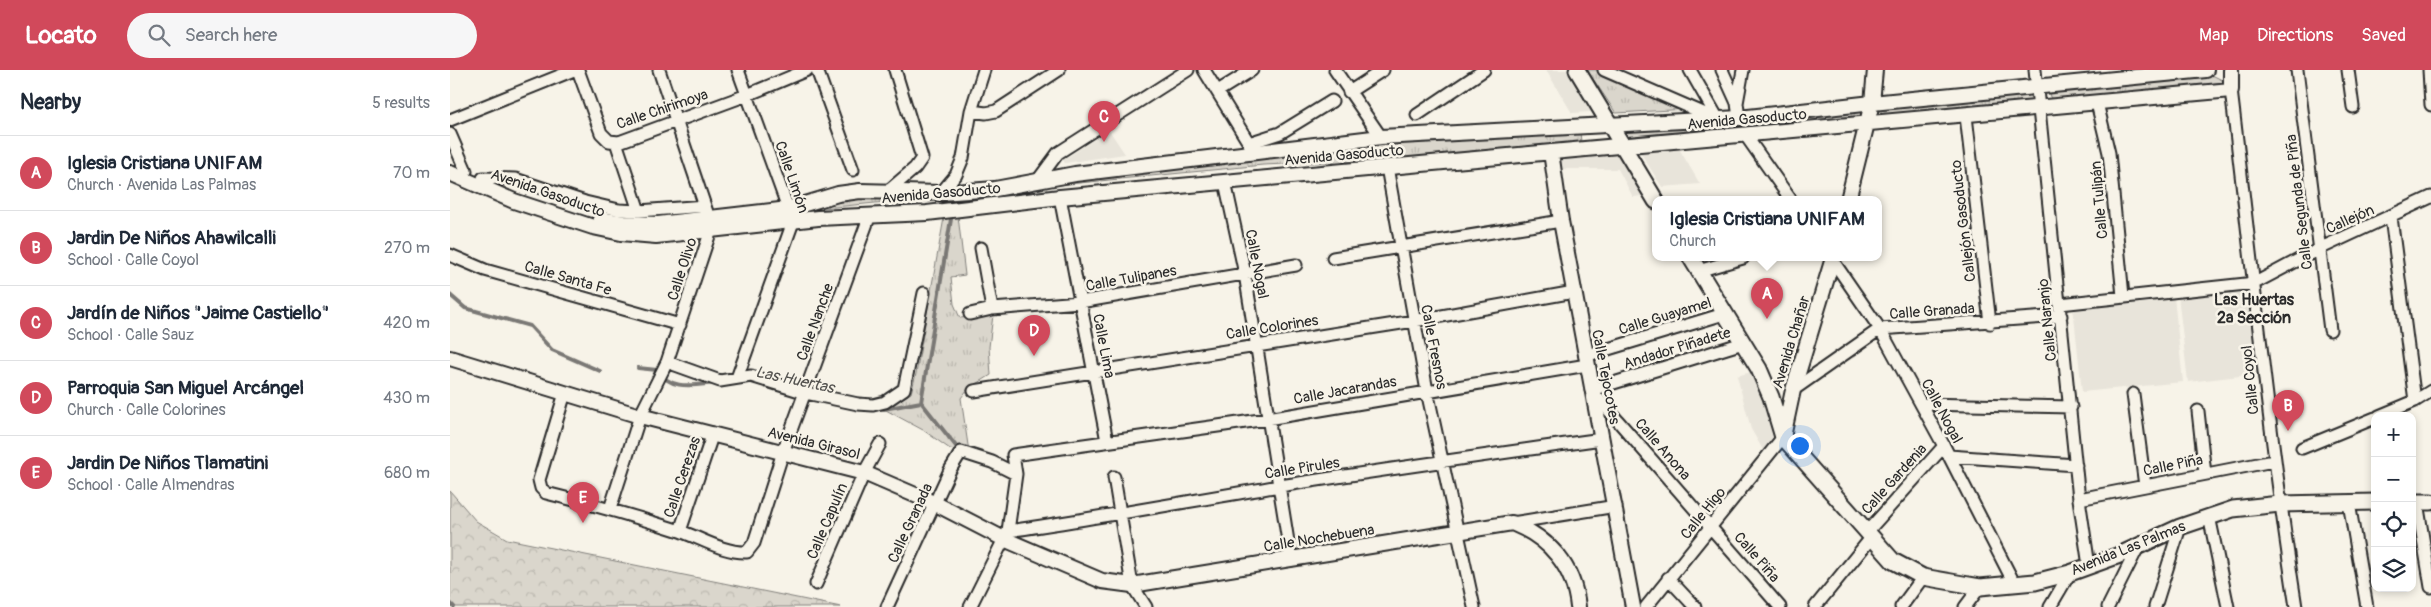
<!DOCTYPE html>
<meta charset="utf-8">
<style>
body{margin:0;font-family:Pangolin,sans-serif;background:#f6f6f7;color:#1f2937}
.controls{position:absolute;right:15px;bottom:15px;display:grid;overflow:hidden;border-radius:10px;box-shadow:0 2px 8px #0003}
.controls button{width:45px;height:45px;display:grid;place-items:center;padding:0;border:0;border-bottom:1px solid #e0e1e3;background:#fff;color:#1f2937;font:25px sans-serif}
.you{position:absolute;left:1349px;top:375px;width:18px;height:18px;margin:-12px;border:4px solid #fff;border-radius:50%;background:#1a73e8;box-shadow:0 0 0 8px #1a73e833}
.badge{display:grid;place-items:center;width:32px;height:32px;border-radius:50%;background:#d1495b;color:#fff;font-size:16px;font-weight:700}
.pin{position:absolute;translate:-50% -41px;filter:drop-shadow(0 1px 2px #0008)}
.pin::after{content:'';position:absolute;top:26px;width:18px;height:15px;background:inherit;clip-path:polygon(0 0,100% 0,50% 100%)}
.popup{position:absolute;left:1202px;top:126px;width:230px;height:65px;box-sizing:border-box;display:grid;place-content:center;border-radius:10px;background:#fff;filter:drop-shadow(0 1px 4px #0005);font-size:16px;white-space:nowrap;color:#747a83}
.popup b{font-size:19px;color:#1f2937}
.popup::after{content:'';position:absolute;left:50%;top:100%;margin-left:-10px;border:10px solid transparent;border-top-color:#fff}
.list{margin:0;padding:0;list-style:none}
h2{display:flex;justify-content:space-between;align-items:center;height:65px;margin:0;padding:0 20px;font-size:21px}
h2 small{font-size:16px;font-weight:400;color:#747a83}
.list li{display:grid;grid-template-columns:32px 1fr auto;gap:15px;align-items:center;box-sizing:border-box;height:75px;padding:0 20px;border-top:1px solid #e0e1e3}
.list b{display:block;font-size:19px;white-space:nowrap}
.list p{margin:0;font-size:16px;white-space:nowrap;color:#747a83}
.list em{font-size:16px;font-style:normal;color:#747a83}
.icon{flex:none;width:28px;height:28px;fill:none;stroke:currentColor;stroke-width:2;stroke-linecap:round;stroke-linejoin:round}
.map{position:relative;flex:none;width:1981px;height:537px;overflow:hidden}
header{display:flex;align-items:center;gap:30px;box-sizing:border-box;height:70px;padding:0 25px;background:#d1495b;color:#fff}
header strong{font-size:24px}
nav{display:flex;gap:28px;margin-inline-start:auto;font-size:18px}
.search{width:350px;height:45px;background:#f6f6f7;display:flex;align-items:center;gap:12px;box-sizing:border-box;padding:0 18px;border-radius:28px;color:#747a83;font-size:19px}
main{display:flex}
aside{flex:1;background:#fff}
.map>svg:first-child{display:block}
</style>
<header>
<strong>Locato</strong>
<div class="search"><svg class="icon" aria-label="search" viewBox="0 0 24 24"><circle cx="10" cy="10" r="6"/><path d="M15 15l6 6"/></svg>Search here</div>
<nav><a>Map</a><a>Directions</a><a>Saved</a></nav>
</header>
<main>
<aside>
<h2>Nearby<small>5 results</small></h2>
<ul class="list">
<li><span class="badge">A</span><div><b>Iglesia Cristiana UNIFAM</b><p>Church · Avenida Las Palmas</p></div><em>70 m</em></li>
<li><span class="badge">B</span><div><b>Jardin De Niños Ahawilcalli</b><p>School · Calle Coyol</p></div><em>270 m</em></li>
<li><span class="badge">C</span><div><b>Jardín de Niños &quot;Jaime Castiello&quot;</b><p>School · Calle Sauz</p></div><em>420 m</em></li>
<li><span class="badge">D</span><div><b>Parroquia San Miguel Arcángel</b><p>Church · Calle Colorines</p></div><em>430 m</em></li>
<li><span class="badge">E</span><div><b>Jardin De Niños Tlamatini</b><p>School · Calle Almendras</p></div><em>680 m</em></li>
</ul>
</aside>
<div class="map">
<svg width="1981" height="537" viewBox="0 0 1981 537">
<defs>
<pattern id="grass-tufts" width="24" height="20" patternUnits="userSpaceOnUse" patternTransform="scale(1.25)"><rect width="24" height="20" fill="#dad6cc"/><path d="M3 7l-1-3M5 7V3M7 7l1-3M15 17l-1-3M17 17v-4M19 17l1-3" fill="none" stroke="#bbb8af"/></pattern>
<pattern id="park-crowns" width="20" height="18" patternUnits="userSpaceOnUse" patternTransform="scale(1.25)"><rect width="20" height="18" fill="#dad6cc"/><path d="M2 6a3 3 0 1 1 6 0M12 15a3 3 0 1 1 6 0" fill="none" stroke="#bbb8af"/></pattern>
</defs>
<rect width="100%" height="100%" fill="#f7f3e8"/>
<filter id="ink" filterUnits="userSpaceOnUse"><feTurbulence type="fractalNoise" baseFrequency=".02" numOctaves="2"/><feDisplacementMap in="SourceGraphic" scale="10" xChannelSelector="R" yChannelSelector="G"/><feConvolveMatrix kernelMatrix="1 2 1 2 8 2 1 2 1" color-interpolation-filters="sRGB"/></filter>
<g filter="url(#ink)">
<path fill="#e8e4da" d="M1096,0H1116L1141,42L1122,43Z
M659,60L675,84L615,93L613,90Z
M1228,77L1250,114L1212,117L1190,82Z
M1111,82H1166L1193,126L1183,127L1168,99H1111Z
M1796,217L1807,304L1738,312L1728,225Z
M1724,227L1733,312L1632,322L1623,237Z
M1304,301L1327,361L1313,380L1301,359L1287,306Z"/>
<path fill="url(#grass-tufts)" stroke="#82807c" d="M1137,0H1148L1239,39L1166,43Z
M1760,4L1776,12L1605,31L1600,27L1599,23L1602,19Z
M1584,22L1585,32L1425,45L1427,37Z
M1413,39L1410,48L1173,68L1170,59Z
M1130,62L1131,72L928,90L813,95L374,138L363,137L411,123L612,108L899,77Z
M508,146L515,205L501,207L504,234L510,248L543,245L539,277L541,305L517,320L511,328L519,382L500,379L473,360L434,339L461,323L466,304L494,148Z"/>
<path fill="url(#park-crowns)" stroke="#82807c" d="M0,421L26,451L57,469L391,537H0Z"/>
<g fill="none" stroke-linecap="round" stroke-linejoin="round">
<path stroke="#7a7874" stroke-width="4" d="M501,149L471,332L509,380
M0,225L15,238L80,256L102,280L150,301
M188,298L207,300C221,321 243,315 266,313
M427,338L434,339L471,332
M0,533L4,537"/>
<defs>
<path id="minor" d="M128,0L151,63L159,71L169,72L297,25L357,0
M367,0L403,100
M754,0L805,83
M885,0L931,67
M1154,0L1267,49
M1240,0L1268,49
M1272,0L1287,33
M1585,0L1629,429L1639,496
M1847,0L1880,260
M1898,0L1903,37
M1979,0L1981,35
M1781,20C1802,193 1819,365 1846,537
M768,21L802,0
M899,22L933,0
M1647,33L1659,83L1673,226
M521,41L536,43L546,41L609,0
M967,45L1034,0
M1516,46L1540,253
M1289,48L1287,33L1293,0
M0,50L124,0
M0,64L16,101
M1296,66L1341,130
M166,72L189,141
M799,73L830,63L882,31
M937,97L977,321L1024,537
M33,108L65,109L135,132L169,140L189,141L255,136
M588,110L608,83L738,0
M775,112L795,204L841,490
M437,122L465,98L472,88L445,0
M491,123L506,105L513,88L521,41L534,0
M610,127L657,371
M1941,147L1965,331
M531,178L542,239
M0,185L35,200L230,255
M883,188L1111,151
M1381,188L1430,259L1494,376L1565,515
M1248,201L1293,188
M1610,234L1805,213L1869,179L1981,127
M520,244L542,239L630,232L846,195
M1293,273L1141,320L1330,537
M1135,286L1274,244
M217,292L270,311L301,306L356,323L408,334L423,335L435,332L454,319L474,223
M287,308L343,152L288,0
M1343,320L1430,259L1611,246
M524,321L964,251L1124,222
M115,323L89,410L91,418L96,423C141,434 184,446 227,460C249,467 273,483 297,482L304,473L333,382L420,145
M1683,324L1695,416
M1471,334L1621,337
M1748,341L1755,404
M1929,346L1965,331L1981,321
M1852,378L1925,348
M1499,386L1626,395
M664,407L682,515L696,537
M1629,429L1823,391
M1967,432L1981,517
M1899,433L1917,537
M160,439L190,346L217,292L261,160L259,148L209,0
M1759,446L1778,537
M1062,453L1166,436
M230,461L263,363
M558,461C649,448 739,431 830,416C937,399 1044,384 1152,369
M1416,463L1494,376
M1218,508L1245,537
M366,514L414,403L430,374
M437,537L500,400L511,382L542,392L566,404
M520,537L558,461L566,404L563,385L817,349L1137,295
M1196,537L1333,367
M1365,537L1421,468
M1451,537L1473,507
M1515,537L1530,517
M1600,537L1620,503
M1658,537L1688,477
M1705,537L1730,457"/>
<path id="tertiary" d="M1101,82L1111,151L1183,537
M0,103L64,131L143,157L171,163L206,166L368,148L477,143L610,127L1781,20V0
M1398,130L1422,33L1425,0
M150,149L173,153L208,154L338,139L388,124L410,121L491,123L545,119L625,104L931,67L1289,48L1422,33L1756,0
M0,288L190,346L414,403L486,434L554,469L652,511L682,515L1062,453C1099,468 1124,496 1128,537
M1333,367L1343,320L1383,188"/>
<path id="secondary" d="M1127,0L1206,131
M1241,188L1309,299L1321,327L1333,367L1443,491L1473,507L1530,517L1585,512L1620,503L1667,486L1730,457L1783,439L1830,434L1925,432
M1962,432H1981"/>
</defs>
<use href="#minor" stroke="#2b2b2b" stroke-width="15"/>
<use href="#tertiary" stroke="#2b2b2b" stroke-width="18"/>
<use href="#secondary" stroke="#2b2b2b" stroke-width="19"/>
<use href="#minor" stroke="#f7f3e8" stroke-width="11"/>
<use href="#tertiary" stroke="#f7f3e8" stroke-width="14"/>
<use href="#secondary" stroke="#f7f3e8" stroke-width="15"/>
</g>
</g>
<g text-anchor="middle" stroke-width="5" stroke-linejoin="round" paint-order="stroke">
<g font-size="15" fill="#2b2b2b" stroke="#f7f3e8">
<text transform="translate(212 39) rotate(-19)" y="5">Calle Chirimoya</text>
<text transform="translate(1297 49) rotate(-5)" y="5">Avenida Gasoducto</text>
<text transform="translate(894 85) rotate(-5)" y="5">Avenida Gasoducto</text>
<text transform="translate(342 107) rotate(71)" y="5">Calle Limón</text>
<text transform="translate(98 123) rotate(19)" y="5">Avenida Gasoducto</text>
<text transform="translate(491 123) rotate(-5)" y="5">Avenida Gasoducto</text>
<text transform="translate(1649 130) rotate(-95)" y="5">Calle Tulipán</text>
<text transform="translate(1849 132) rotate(-97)" y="5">Calle Segunda de Piña</text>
<text transform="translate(1900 149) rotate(-24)" y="5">Callejón</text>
<text transform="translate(1513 151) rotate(-97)" y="5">Callejón Gasoducto</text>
<text transform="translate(807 194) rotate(79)" y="5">Calle Nogal</text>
<text transform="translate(232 199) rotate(-72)" y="5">Calle Olivo</text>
<text transform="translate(118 208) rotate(16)" y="5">Calle Santa Fe</text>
<text transform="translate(681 208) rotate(-10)" y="5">Calle Tulipanes</text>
<text transform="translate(1482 241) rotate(-4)" y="5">Calle Granada</text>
<text transform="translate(1215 246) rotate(-17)" y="5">Calle Guayamel</text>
<text transform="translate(1597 250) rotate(-96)" y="5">Calle Naranjo</text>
<text transform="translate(365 252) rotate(-70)" y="5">Calle Nanche</text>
<text transform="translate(822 257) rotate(-9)" y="5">Calle Colorines</text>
<text transform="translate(1341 272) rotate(-73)" y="5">Avenida Chañar</text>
<text transform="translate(654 276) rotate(79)" y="5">Calle Lima</text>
<text transform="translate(984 277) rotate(79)" y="5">Calle Fresnos</text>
<text transform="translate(1227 278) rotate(-17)" y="5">Andador Piñadete</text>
<text transform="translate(1156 307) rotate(79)" y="5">Calle Tejocotes</text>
<text transform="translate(1800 310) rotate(-96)" y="5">Calle Coyol</text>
<text transform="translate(895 320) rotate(-10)" y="5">Calle Jacarandas</text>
<text transform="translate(1492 341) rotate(62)" y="5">Calle Nogal</text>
<text transform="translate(364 373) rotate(14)" y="5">Avenida Girasol</text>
<text transform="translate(1213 379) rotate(49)" y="5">Calle Anona</text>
<text transform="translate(1723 395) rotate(-11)" y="5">Calle Piña</text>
<text transform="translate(852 398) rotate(-9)" y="5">Calle Pirules</text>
<text transform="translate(232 407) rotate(-71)" y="5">Calle Cerezas</text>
<text transform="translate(1444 409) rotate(-48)" y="5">Calle Gardenia</text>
<text transform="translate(1253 443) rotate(-51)" y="5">Calle Higo</text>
<text transform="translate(377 451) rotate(-67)" y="5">Calle Capulín</text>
<text transform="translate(460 453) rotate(-65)" y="5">Calle Granada</text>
<text transform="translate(869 468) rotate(-9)" y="5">Calle Nochebuena</text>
<text transform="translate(1678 478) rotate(-22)" y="5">Avenida Las Palmas</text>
<text transform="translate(1307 487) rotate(49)" y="5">Calle Piña</text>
</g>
<g font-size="16" font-weight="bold" fill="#2b2b2b" stroke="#f7f3e8">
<text x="1804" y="235">Las Huertas<tspan x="1804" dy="18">2ª Sección</tspan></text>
</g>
<g font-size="16" font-style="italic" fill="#53524f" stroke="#f7f3e8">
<text transform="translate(345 309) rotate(12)" y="6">Las Huertas</text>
</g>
</g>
</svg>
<div class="controls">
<button>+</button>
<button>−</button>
<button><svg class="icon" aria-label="locate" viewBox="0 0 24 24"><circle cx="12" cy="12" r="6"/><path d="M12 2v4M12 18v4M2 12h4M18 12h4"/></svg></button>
<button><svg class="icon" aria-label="layers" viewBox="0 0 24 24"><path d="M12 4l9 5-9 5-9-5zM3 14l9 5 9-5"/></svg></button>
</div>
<div class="you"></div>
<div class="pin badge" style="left:1317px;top:249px">A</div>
<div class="popup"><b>Iglesia Cristiana UNIFAM</b>Church</div>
<div class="pin badge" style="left:1838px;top:361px">B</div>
<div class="pin badge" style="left:654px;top:72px">C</div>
<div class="pin badge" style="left:584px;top:286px">D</div>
<div class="pin badge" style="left:133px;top:453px">E</div>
</div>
</main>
